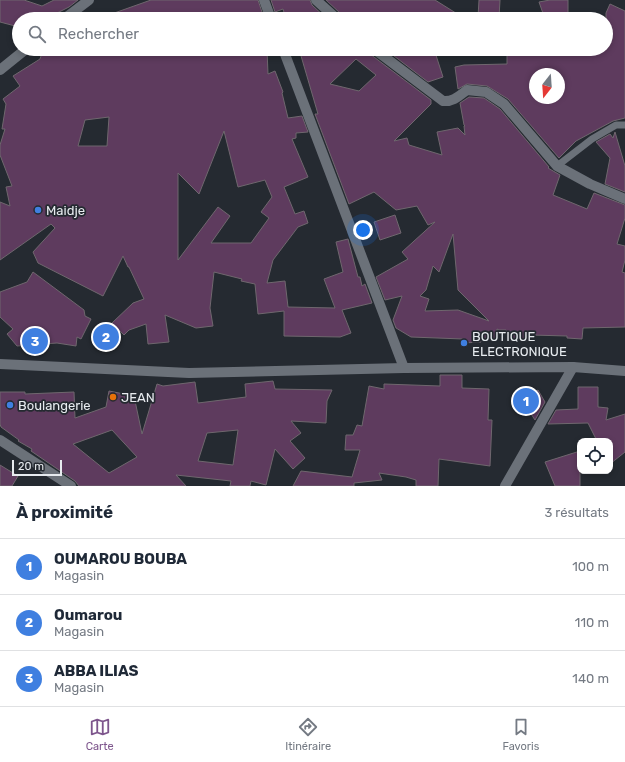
<!DOCTYPE html>
<html lang="fr">
<meta charset="utf-8">
<style>
body{margin:0;font-family:Rubik,sans-serif;background:#f6f6f7;color:#1f2937}
.controls{position:absolute;right:12px;bottom:12px;display:grid;overflow:hidden;border-radius:8px;box-shadow:0 2px 6px #0003}
.controls button{width:36px;height:36px;display:grid;place-items:center;padding:0;border:0;border-bottom:1px solid #e0e1e3;background:#fff;color:#1f2937;font:20px sans-serif}
.compass{position:absolute;left:529px;top:68px;width:36px;height:36px;border-radius:50%;background:#fff;box-shadow:0 2px 6px #0003;rotate:197deg}
.scale{position:absolute;left:12px;bottom:10px;width:50px;box-sizing:border-box;padding-left:4px;border:2px solid #e7ebef;border-top:0;font-size:11px;line-height:14px;white-space:nowrap;color:#e7ebef;-webkit-text-stroke:3px #252a31;paint-order:stroke}
.you{position:absolute;left:363px;top:230px;width:14px;height:14px;margin:-10px;border:3px solid #fff;border-radius:50%;background:#1a73e8;box-shadow:0 0 0 6px #1a73e833}
.badge{display:grid;place-items:center;width:26px;height:26px;border-radius:50%;background:#7d558c;color:#fff;font-size:13px;font-weight:700}
.pin{position:absolute;translate:-50% -50%;border:2px solid #fff;box-shadow:0 1px 4px #0006}
.list{margin:0;padding:0;list-style:none}
h2{display:flex;justify-content:space-between;align-items:center;height:52px;margin:0;padding:0 16px;font-size:17px}
h2 small{font-size:13px;font-weight:400;color:#747a83}
.list li{display:grid;grid-template-columns:26px 1fr auto;gap:12px;align-items:center;box-sizing:border-box;height:56px;padding:0 16px;border-top:1px solid #e0e1e3}
.list b{display:block;font-size:15px;white-space:nowrap}
.list p{margin:0;font-size:13px;white-space:nowrap;color:#747a83}
.list em{font-size:13px;font-style:normal;color:#747a83}
.icon{flex:none;width:22px;height:22px;fill:none;stroke:currentColor;stroke-width:2;stroke-linecap:round;stroke-linejoin:round}
.map{position:relative;flex:none;width:625px;height:486px;overflow:hidden}
.search{position:absolute;background:#fff;box-shadow:0 2px 6px #0003;left:12px;right:12px;top:12px;height:44px;display:flex;align-items:center;gap:10px;box-sizing:border-box;padding:0 14px;border-radius:22px;color:#747a83;font-size:15px}
.sheet{height:220px;background:#fff}
nav{display:flex;justify-content:space-around;align-items:center;box-sizing:border-box;height:56px;border-top:1px solid #e0e1e3;background:#fff;font-size:11px;color:#747a83}
nav a{display:grid;justify-items:center;gap:2px}
nav .on{color:#7d558c}
.map>svg:first-child{display:block}
</style>
<div class="map">
<svg width="625" height="486" viewBox="0 0 625 486">
<rect width="100%" height="100%" fill="#252a31"/>
<path fill="#5e3b5e" stroke="#6f676e" fill-rule="evenodd" d="M0,0H24L42,6L54,0H78L69,7L45,19H19V27L0,22Z
M151,0H258L263,15L248,19H103V17Z
M271,0H310L312,5L327,19H286L283,9L275,12Z
M326,0H435L459,15H453L461,19H343L341,14Z
M479,0H500L499,18L478,17Z
M550,0H568V19H545L539,2Z
M610,4L625,11V118L613,121L576,141L559,158L508,99L487,86L467,84L458,89L455,67L464,65L507,64V49H606V13ZM535,74H559V98H535Z
M65,49H267L268,74L275,71L283,92L282,93L288,118L302,116L308,132L296,133V138L292,139L308,177L284,187L295,214L304,211L308,223L298,227L273,260L267,283L285,281L288,307L335,308L324,279L343,272L336,242L348,239L358,277H360L362,286L365,284L372,303L342,310L351,333L340,337L284,336V311L258,314L255,284L241,281L242,279L214,272L210,308L213,326L196,328L165,315L169,342L148,344L146,324L129,330L124,335L112,323L133,303L144,299L129,267H128L123,256L103,296L38,263L33,252L55,228L51,224L0,260V202L10,206L6,187L12,186L0,155V145L5,129H2L6,104L3,99L20,86L13,76L40,59L43,50L57,55ZM109,117L107,146H78L85,120ZM224,131L238,187L265,180L272,197L261,212L269,218L251,243H211L230,216L218,207L178,260V173L199,194Z
M299,49H368L370,54L431,100V104L394,141L407,138L409,145L442,155L437,132L458,128L465,135L464,126H465L464,125L460,103L469,97L484,98L500,109L549,167L548,168L560,175L553,195L587,209L594,193L625,205V218L617,244L625,246V260L622,272L625,273V327L583,328L582,339L567,338V336L531,335V341L507,340L506,330H499L497,329V339L481,338V342L463,343V339L411,337L396,328L393,320L402,296L385,300L376,277L408,259L402,252L435,222L428,225L417,206L396,210L374,192L349,204L315,114H318ZM356,59L376,75L359,91L330,84ZM453,234L458,290L489,321L458,310L425,311L429,299L420,296L426,290L433,266L439,272Z
M385,49H434L443,77L428,82Z
M615,132L625,166V192L605,184L610,158L596,142L610,134L613,138Z
M395,215L401,233L380,240L374,222Z
M33,272L84,310L85,316L91,319L81,339L77,337L76,346L57,343L17,346L7,334L13,329L0,317V292L27,282Z
M440,375H462V388L489,389L488,420H492L490,466L439,459L438,486H416V480L406,477L379,473L382,480L354,483V486H293L301,471L352,477L360,450H345L346,435H353L357,425L362,426L369,386L384,389V384L440,386Z
M273,381L275,389L332,390L327,401L326,423L291,421L301,433L290,441L305,458L293,469L275,449L266,485L251,481L250,486H230L231,481L176,475L186,486H79L75,481L31,451L32,449L18,441L19,440L1,427L0,424V392H25V394L74,392L75,418L106,407L109,391L134,396L142,434L157,384L163,386L195,382L198,403L246,397L245,384ZM112,430L137,457L109,473L73,444ZM238,430L233,465L198,461L207,433Z
M578,387H598V407L608,408L606,420L625,414V452L610,464V441H597L588,423L548,424L556,410L578,409Z
M538,390L545,402L535,420L522,400Z
M580,451V486H555L545,462Z
M0,465L18,476L12,486H0Z"/>
<g fill="none" stroke-linecap="round" stroke-linejoin="round">
<path stroke="#6b7179" stroke-width="7" d="M557,166L592,139L616,125H625"/>
<path stroke="#6b7179" stroke-width="10" d="M264,0L271,19
M316,0L337,19
M64,19L89,0
M283,49L404,368
M374,49L443,101C453,102 459,96 467,90L486,92L504,104L557,166L590,184L625,199
M0,70L26,49
M0,440L71,486
M505,486L573,367"/>
<path stroke="#6b7179" stroke-width="10" d="M0,364L189,373L404,368L573,367L625,371"/>
</g>
<g fill="#3f7fe0" stroke="#252a31" stroke-width="1.5">
<circle cx="38" cy="210" r="4"/>
<circle cx="464" cy="343" r="4"/>
<circle cx="10" cy="405" r="4"/>
</g>
<circle fill="#e8710a" stroke="#252a31" stroke-width="1.5" cx="113" cy="397" r="4"/>
<g text-anchor="middle" stroke-width="3.5" stroke-linejoin="round" paint-order="stroke">
<g font-size="13" fill="#e7ebef" stroke="#252a31" text-anchor="start">
<text x="46" y="215">Maidje</text>
<text x="472" y="341">BOUTIQUE<tspan x="472" dy="15">ELECTRONIQUE</tspan></text>
<text x="121" y="402">JEAN</text>
<text x="18" y="410">Boulangerie</text>
</g>
</g>
</svg>
<div class="controls">
<button><svg class="icon" aria-label="locate" viewBox="0 0 24 24"><circle cx="12" cy="12" r="6"/><path d="M12 2v4M12 18v4M2 12h4M18 12h4"/></svg></button>
</div>
<svg class="compass" viewBox="-18 -18 36 36"><path d="M0-13l5 13h-10z" fill="#e53935"/><path d="M0 13l5-13h-10z" fill="#747a83"/></svg>
<div class="scale">20 m</div>
<div class="you"></div>
<div class="pin badge" style="left:526px;top:401px;background:#3f7fe0">1</div>
<div class="pin badge" style="left:106px;top:337px;background:#3f7fe0">2</div>
<div class="pin badge" style="left:35px;top:341px;background:#3f7fe0">3</div>
<div class="search"><svg class="icon" aria-label="search" viewBox="0 0 24 24"><circle cx="10" cy="10" r="6"/><path d="M15 15l6 6"/></svg>Rechercher</div>
</div>
<section class="sheet">
<h2>À proximité<small>3 résultats</small></h2>
<ul class="list">
<li><span class="badge" style="background:#3f7fe0">1</span><div><b>OUMAROU BOUBA</b><p>Magasin</p></div><em>100 m</em></li>
<li><span class="badge" style="background:#3f7fe0">2</span><div><b>Oumarou</b><p>Magasin</p></div><em>110 m</em></li>
<li><span class="badge" style="background:#3f7fe0">3</span><div><b>ABBA ILIAS</b><p>Magasin</p></div><em>140 m</em></li>
</ul>
</section>
<nav>
<a class="on"><svg class="icon" aria-label="map" viewBox="0 0 24 24"><path d="M3 6l6-2 6 2 6-2v14l-6 2-6-2-6 2zM9 4v14M15 6v14"/></svg>Carte</a>
<a><svg class="icon" aria-label="directions" viewBox="0 0 24 24"><path d="M12 3l9 9-9 9-9-9zM9 14v-3h6M13 9l2 2-2 2"/></svg>Itinéraire</a>
<a><svg class="icon" aria-label="saved" viewBox="0 0 24 24"><path d="M7 4h10v16l-5-4-5 4z"/></svg>Favoris</a>
</nav>
